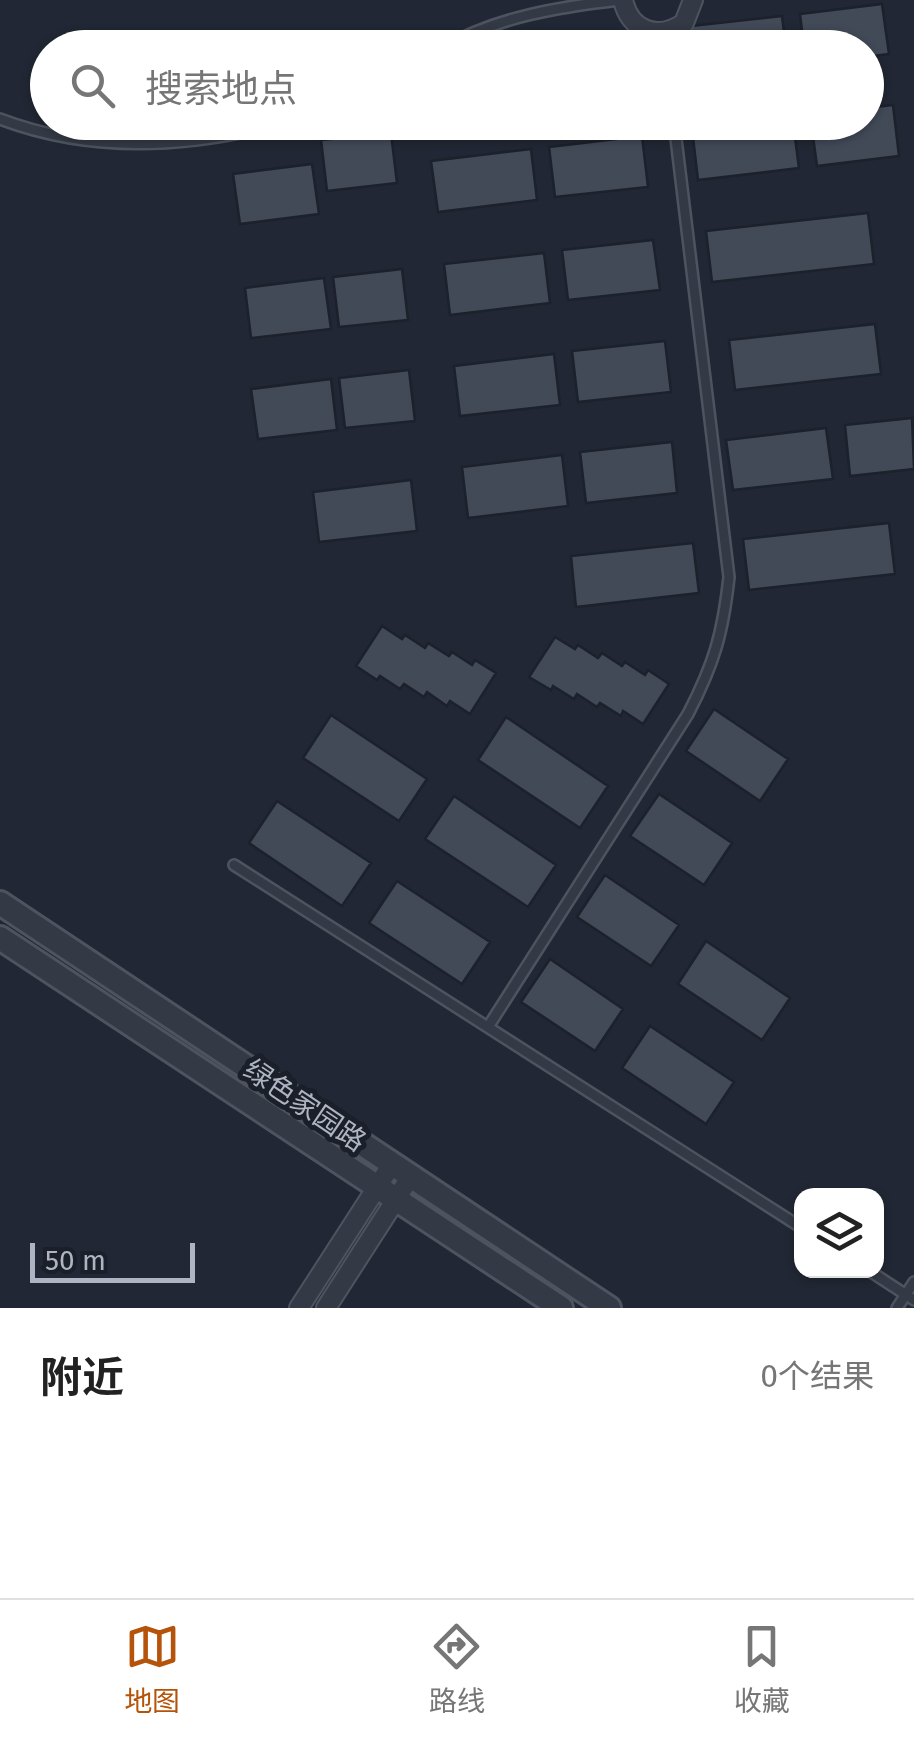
<!DOCTYPE html>
<html lang="zh">
<meta charset="utf-8">
<style>
body{margin:0;font-family:"Fira Sans","Noto Sans SC",sans-serif;background:#f2f2f2;color:#222}
.controls{position:absolute;right:30px;bottom:30px;display:grid;overflow:hidden;border-radius:20px;box-shadow:0 2px 8px #0004}
.controls button{width:90px;height:90px;display:grid;place-items:center;padding:0;border:0;border-bottom:2px solid #e0e0e0;background:#fff;color:#222;font:50px sans-serif}
.scale{position:absolute;left:30px;bottom:25px;width:165px;box-sizing:border-box;padding-left:10px;border:5px solid #aeb4c1;border-top:0;font-size:28px;line-height:35px;white-space:nowrap;color:#aeb4c1;-webkit-text-stroke:8px #1a1f29;paint-order:stroke}
.list{margin:0;padding:0;list-style:none}
h2{display:flex;justify-content:space-between;align-items:center;height:130px;margin:0;padding:0 40px;font-size:42px}
h2 small{font-size:32px;font-weight:400;color:#767676}
.icon{flex:none;width:55px;height:55px;fill:none;stroke:currentColor;stroke-width:2;stroke-linecap:round;stroke-linejoin:round}
.map{position:relative;flex:none;width:914px;height:1308px;overflow:hidden}
.search{position:absolute;background:#fff;box-shadow:0 2px 8px #0004;left:30px;right:30px;top:30px;height:110px;display:flex;align-items:center;gap:25px;box-sizing:border-box;padding:0 35px;border-radius:55px;color:#767676;font-size:38px}
.sheet{height:290px;background:#fff}
nav{display:flex;justify-content:space-around;align-items:center;box-sizing:border-box;height:140px;border-top:2px solid #e0e0e0;background:#fff;font-size:28px;color:#767676}
nav a{display:grid;justify-items:center;gap:5px}
nav .on{color:#b45309}
.map>svg:first-child{display:block}
</style>
<div class="map">
<svg width="914" height="1308" viewBox="0 0 914 1308">
<rect width="100%" height="100%" fill="#212734"/>
<path fill="#424a58" stroke="#1c212b" stroke-width="2.5" d="M882,4L889,54L866,57V48H804L800,14Z
M782,16L786,48H685L682,27Z
M631,35L632,48H540L539,45Z
M893,105L899,156L817,166L811,122H866V108Z
M748,122H793L799,168L698,180L692,129Z
M391,133L397,183L327,191L321,140Z
M642,136L648,187L555,197L549,147Z
M531,149L537,200L438,212L431,161Z
M312,164L319,214L240,224L233,174Z
M868,213L874,264L712,282L706,231Z
M653,240L660,290L568,300L562,250Z
M544,253L550,303L450,315L444,264Z
M402,269L408,320L339,327L333,277Z
M324,278L331,329L251,338L245,288Z
M875,324L881,374L735,390L729,340Z
M665,341L671,392L578,402L572,351Z
M554,354L560,405L460,416L454,366Z
M409,370L415,421L345,428L339,378Z
M331,379L337,430L258,439L251,389Z
M912,418L914,469L850,476L845,425Z
M826,428L833,479L733,490L726,440Z
M672,442L677,493L586,503L580,452Z
M562,455L568,506L468,518L462,467Z
M411,480L417,531L319,542L313,492Z
M889,523L895,574L749,590L743,539Z
M693,543L699,593L576,607L571,556Z
M382,626L402,639L405,635L425,648L428,643L449,656L452,652L472,665L475,660L496,673L470,714L450,701L447,706L427,692L424,697L404,684L400,689L380,676L377,680L356,666Z
M555,637L575,649L578,645L598,658L602,653L622,666L625,662L645,675L648,670L669,684L643,724L623,711L621,716L600,703L597,707L577,694L574,699L553,686L551,690L529,677Z
M714,709L788,759L760,801L686,751Z
M331,715L427,779L399,821L303,758Z
M506,717L608,786L580,828L478,760Z
M659,794L732,843L704,885L630,836Z
M454,796L556,865L528,907L425,839Z
M277,801L371,863L342,906L249,843Z
M605,875L679,925L651,966L577,917Z
M397,881L490,942L462,984L369,923Z
M706,941L790,998L762,1040L678,984Z
M550,959L623,1009L595,1051L521,1002Z
M650,1026L734,1082L706,1124L622,1068Z"/>
<g fill="none" stroke-linecap="round" stroke-linejoin="round">
<defs>
<path id="service" d="M443,48C496,17 559,7 619,0
M0,119C92,154 192,148 286,122
M234,865L802,1228
M488,1027L688,714C714,664 723,633 729,577L674,122
M868,1270L914,1300
M897,1308L914,1282"/>
<path id="minor" d="M623,0C630,31 658,41 684,23L693,0
M299,1308L392,1164
M326,1308L411,1176"/>
<path id="tertiary" d="M0,903L609,1308
M0,938L561,1308"/>
</defs>
<use href="#service" stroke="#4e545f" stroke-width="14"/>
<use href="#minor" stroke="#4e545f" stroke-width="22"/>
<use href="#tertiary" stroke="#4e545f" stroke-width="28"/>
<use href="#service" stroke="#343a45" stroke-width="9"/>
<use href="#minor" stroke="#343a45" stroke-width="18"/>
<use href="#tertiary" stroke="#343a45" stroke-width="22"/>
</g>
<g text-anchor="middle" stroke-width="10" stroke-linejoin="round" paint-order="stroke">
<g font-size="28" fill="#aeb4c1" stroke="#1a1f29">
<text transform="translate(305 1105) rotate(34)" y="10">绿色家园路</text>
</g>
</g>
</svg>
<div class="controls">
<button><svg class="icon" aria-label="layers" viewBox="0 0 24 24"><path d="M12 4l9 5-9 5-9-5zM3 14l9 5 9-5"/></svg></button>
</div>
<div class="scale">50 m</div>
<div class="search"><svg class="icon" aria-label="search" viewBox="0 0 24 24"><circle cx="10" cy="10" r="6"/><path d="M15 15l6 6"/></svg>搜索地点</div>
</div>
<section class="sheet">
<h2>附近<small>0个结果</small></h2>
<ul class="list">
</ul>
</section>
<nav>
<a class="on"><svg class="icon" aria-label="map" viewBox="0 0 24 24"><path d="M3 6l6-2 6 2 6-2v14l-6 2-6-2-6 2zM9 4v14M15 6v14"/></svg>地图</a>
<a><svg class="icon" aria-label="directions" viewBox="0 0 24 24"><path d="M12 3l9 9-9 9-9-9zM9 14v-3h6M13 9l2 2-2 2"/></svg>路线</a>
<a><svg class="icon" aria-label="saved" viewBox="0 0 24 24"><path d="M7 4h10v16l-5-4-5 4z"/></svg>收藏</a>
</nav>
